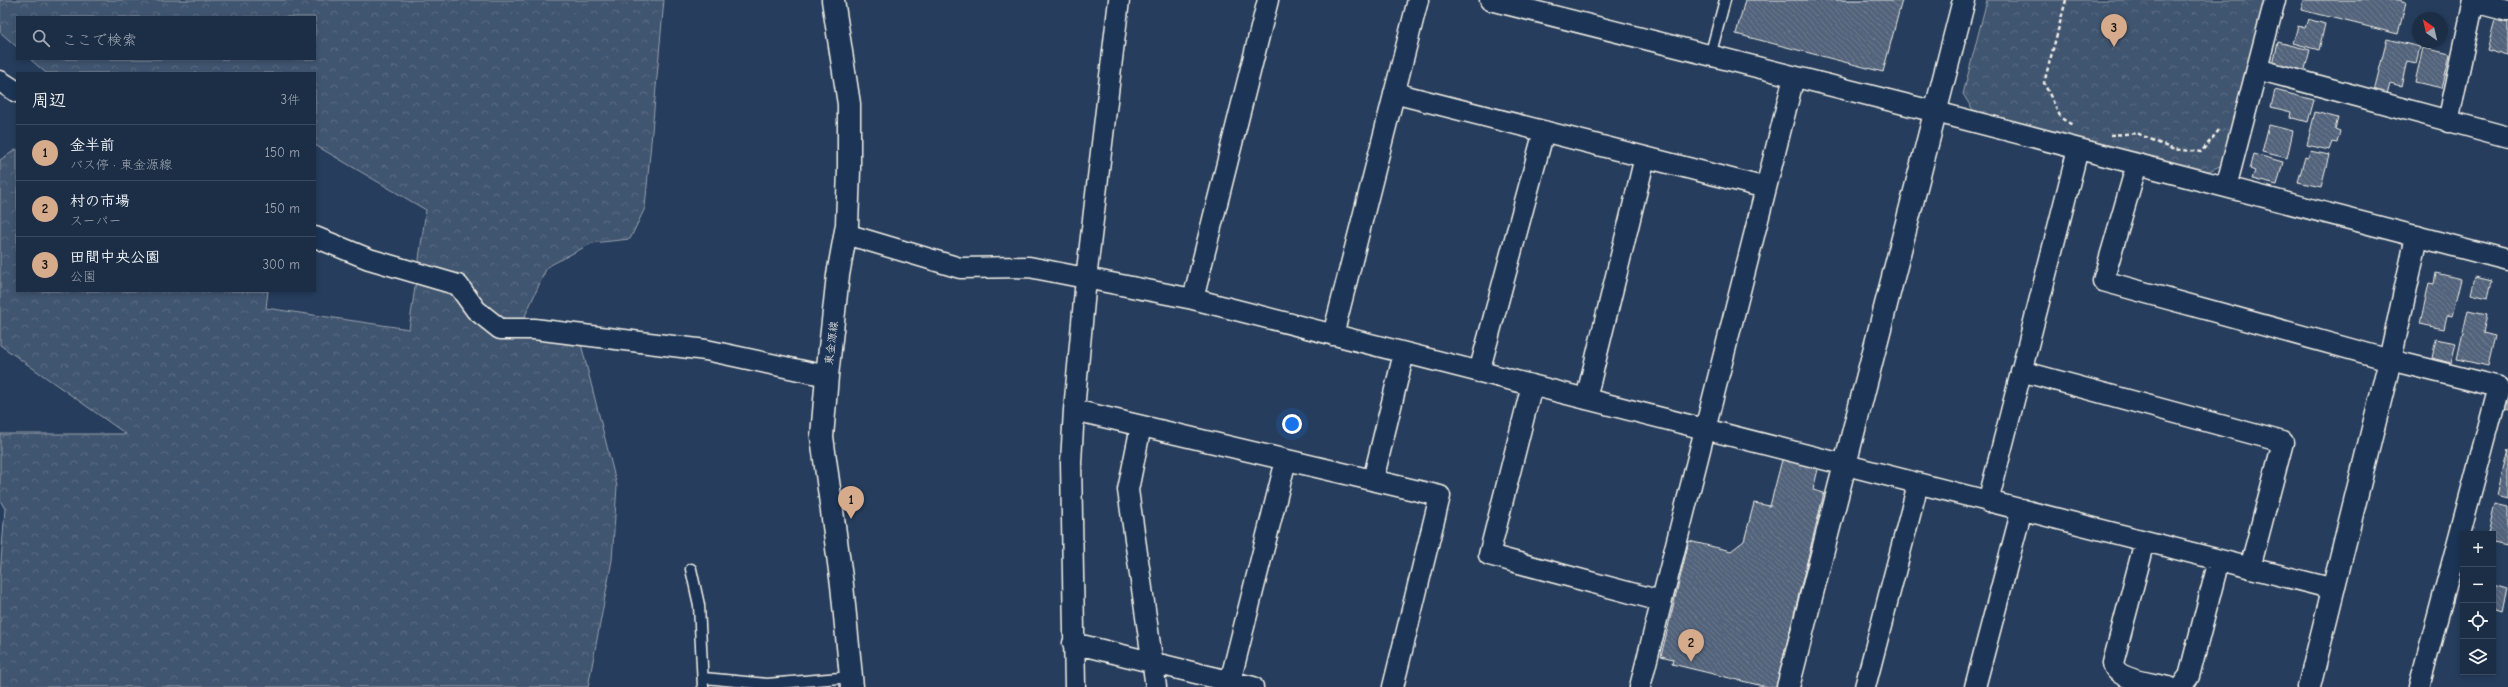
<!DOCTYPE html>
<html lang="ja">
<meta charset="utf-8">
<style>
body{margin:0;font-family:"Comic Neue","Klee One",sans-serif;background:#293a51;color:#f1f3f6}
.controls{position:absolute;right:12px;bottom:12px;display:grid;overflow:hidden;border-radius:0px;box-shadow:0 2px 6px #0003}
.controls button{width:36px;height:36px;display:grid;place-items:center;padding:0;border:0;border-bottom:1px solid #3a4a5f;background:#1c2e46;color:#f1f3f6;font:20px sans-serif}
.compass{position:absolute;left:2412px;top:12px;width:36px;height:36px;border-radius:50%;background:#1c2e46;box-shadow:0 2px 6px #0003;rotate:326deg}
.you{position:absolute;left:1292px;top:424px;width:14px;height:14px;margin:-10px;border:3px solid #fff;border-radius:50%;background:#1a73e8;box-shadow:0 0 0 6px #1a73e833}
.badge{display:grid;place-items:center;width:26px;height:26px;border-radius:50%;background:#d6ab8b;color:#111;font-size:13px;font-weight:700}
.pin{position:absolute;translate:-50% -33px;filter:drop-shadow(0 1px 2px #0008)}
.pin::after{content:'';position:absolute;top:21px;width:14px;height:12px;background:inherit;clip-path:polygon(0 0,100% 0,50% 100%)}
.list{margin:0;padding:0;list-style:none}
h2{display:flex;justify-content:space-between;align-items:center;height:52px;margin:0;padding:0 16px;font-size:17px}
h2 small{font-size:13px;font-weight:400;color:#a0a8b3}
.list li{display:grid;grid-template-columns:26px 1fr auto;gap:12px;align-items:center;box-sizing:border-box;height:56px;padding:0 16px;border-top:1px solid #3a4a5f}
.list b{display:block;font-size:15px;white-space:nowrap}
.list p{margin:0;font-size:13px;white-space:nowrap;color:#a0a8b3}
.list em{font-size:13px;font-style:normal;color:#a0a8b3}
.icon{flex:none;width:22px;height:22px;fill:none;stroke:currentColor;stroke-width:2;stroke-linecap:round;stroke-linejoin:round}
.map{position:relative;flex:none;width:2508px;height:687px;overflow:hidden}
.search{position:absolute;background:#1c2e46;box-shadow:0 2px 6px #0003;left:16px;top:16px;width:300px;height:44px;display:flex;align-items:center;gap:10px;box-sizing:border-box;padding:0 14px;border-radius:0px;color:#a0a8b3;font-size:15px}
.panel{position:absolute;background:#1c2e46;box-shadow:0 2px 6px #0003;left:16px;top:72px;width:300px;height:220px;border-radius:0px}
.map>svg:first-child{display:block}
</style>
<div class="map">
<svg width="2508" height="687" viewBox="0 0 2508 687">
<defs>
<pattern id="forest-crowns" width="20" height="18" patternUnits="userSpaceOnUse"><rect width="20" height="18" fill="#40546f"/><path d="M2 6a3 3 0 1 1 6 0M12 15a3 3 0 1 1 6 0" fill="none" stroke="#5c6d84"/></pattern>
<pattern id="building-back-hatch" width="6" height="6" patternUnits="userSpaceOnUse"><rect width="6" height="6" fill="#52647b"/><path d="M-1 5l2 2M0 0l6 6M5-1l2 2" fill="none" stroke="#6c7b8e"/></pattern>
</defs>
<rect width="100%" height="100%" fill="#263d5d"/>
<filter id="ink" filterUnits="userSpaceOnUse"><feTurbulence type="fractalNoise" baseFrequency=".025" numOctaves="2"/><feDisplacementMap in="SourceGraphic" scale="8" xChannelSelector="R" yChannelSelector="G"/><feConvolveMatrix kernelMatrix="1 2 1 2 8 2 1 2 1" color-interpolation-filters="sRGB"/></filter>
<g filter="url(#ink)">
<path fill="url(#forest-crowns)" stroke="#9aa2ac" d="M0,0H664L645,208L630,239L592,243L547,267L525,316L581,344L617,486L612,560L588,687H0V575L5,509L0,500V434H126L0,345V160L17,149V291H268L266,308L409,329L426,210L315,145V73H46L30,59H315V17H17V47L0,32Z
M1987,0H2265L2224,164L2209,171L1973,110L1963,94Z"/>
<path fill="url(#building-back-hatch)" stroke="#f4f1e8" d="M1745,0H1902L1883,72L1736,34Z
M2303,0H2399L2406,2L2398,34L2301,10Z
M2308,19L2325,24L2319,50L2293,43L2298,26L2305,28Z
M2495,20L2508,23V56L2487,50Z
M2387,39L2420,47L2416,63L2407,61L2401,86L2390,83L2387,94L2374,91Z
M2278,42L2310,50L2304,73L2273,65Z
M2423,48L2450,54L2442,88L2415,82Z
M2275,90L2314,100L2308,122L2290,117L2291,112L2271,107Z
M2315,112L2338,118L2335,129L2340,131L2337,143L2332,142L2329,150L2307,145Z
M2269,125L2293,131L2287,158L2262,152Z
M2310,151L2329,155L2321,187L2298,182L2305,157L2308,158Z
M2254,154L2283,162L2277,185L2252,179L2255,171L2250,169Z
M2436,273L2461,279L2452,316L2447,315L2444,329L2420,324L2429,283L2434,284Z
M2475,277L2492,281L2488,298L2471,294Z
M2468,310L2487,314L2483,333L2495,336L2488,366L2457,359Z
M2436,339L2456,343L2451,363L2432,358Z
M2508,393V409L2504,408Z
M2508,450V498L2497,495Z
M1783,456L1819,465L1813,490L1824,493L1776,687H1767L1672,664L1673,659L1661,656L1689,541L1731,551L1744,541L1754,503L1770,506Z
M2495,504L2508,507V546L2493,543V534H2488Z
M2493,585L2507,589L2502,610L2493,607Z"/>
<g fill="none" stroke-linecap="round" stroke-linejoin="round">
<defs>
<path id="lane" d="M1710,56L1725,0
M691,569L699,605L703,687
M704,678L767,684L852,677"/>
<path id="street" d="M1490,0L1936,112L2508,260
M2474,2L2508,11
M2257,69L2508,137
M0,81L17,92
M1394,93L1766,188
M2448,122L2474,0
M2137,164L2103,281L2390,360L2499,387L2419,687
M2226,187L2275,0
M846,234L960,268L1029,267L1193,299L2334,589
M315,237L369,259L458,285L476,310L500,329H534L706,350L827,376
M1193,299L1268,0
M1333,335L1418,0
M2021,371L2283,442L2250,568
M1479,372L1544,131
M1532,385L1489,555L1661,601
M1586,399L1645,157
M1074,410L1440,496L1393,687
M1141,426L1128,490L1156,687
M1373,480L1404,353
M1988,502L2078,149
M2145,541L2113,663C2115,680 2153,683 2168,687
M1073,643L1253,687
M1230,682L1286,460
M1075,687L1071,462L1074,410L1086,279L1119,0
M1640,687L1794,77
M1865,687L1918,484
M1975,687L2022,509
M2181,687L2189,676L2219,560"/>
<path id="secondary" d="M833,0L849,104V170L847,225L838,275L827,376L822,437L842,585L852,687
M1788,687L1964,0
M2309,687L2390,360L2417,237"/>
</defs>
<use href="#lane" stroke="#f4f1e8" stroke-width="13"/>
<use href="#street" stroke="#f4f1e8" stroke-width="23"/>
<use href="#secondary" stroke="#f4f1e8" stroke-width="25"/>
<path stroke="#f4f1e8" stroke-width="2.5" stroke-dasharray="4 3" stroke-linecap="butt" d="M2066,0L2044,83L2061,118L2074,126
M2110,135L2137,133L2172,149L2201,152L2219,130"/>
<use href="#lane" stroke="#1d3557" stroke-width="10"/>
<use href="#street" stroke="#1d3557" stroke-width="20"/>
<use href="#secondary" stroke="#1d3557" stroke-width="22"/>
</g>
</g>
<g text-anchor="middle" stroke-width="4" stroke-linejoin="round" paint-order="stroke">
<g font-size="11" fill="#f4f1e8" stroke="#1d3557">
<text transform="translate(831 343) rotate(-83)" y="4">東金源線</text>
</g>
</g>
</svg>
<div class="controls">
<button>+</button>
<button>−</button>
<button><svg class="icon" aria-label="locate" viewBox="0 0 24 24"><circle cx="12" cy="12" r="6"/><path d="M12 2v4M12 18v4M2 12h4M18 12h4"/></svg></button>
<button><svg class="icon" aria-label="layers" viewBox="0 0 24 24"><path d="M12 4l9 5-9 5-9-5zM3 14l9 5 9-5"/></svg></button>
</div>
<svg class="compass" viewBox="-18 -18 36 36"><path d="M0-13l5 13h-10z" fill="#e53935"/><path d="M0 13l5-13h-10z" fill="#a0a8b3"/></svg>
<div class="you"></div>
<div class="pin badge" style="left:851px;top:519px">1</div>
<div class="pin badge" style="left:1691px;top:662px">2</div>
<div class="pin badge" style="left:2114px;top:47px">3</div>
<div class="search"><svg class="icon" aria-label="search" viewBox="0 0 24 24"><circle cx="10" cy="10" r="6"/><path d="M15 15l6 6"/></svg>ここで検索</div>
<section class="panel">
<h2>周辺<small>3件</small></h2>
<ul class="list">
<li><span class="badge">1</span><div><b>金半前</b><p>バス停 · 東金源線</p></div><em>150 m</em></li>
<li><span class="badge">2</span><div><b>村の市場</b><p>スーパー</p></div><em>150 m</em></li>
<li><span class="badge">3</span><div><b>田間中央公園</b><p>公園</p></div><em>300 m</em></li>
</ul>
</section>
</div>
